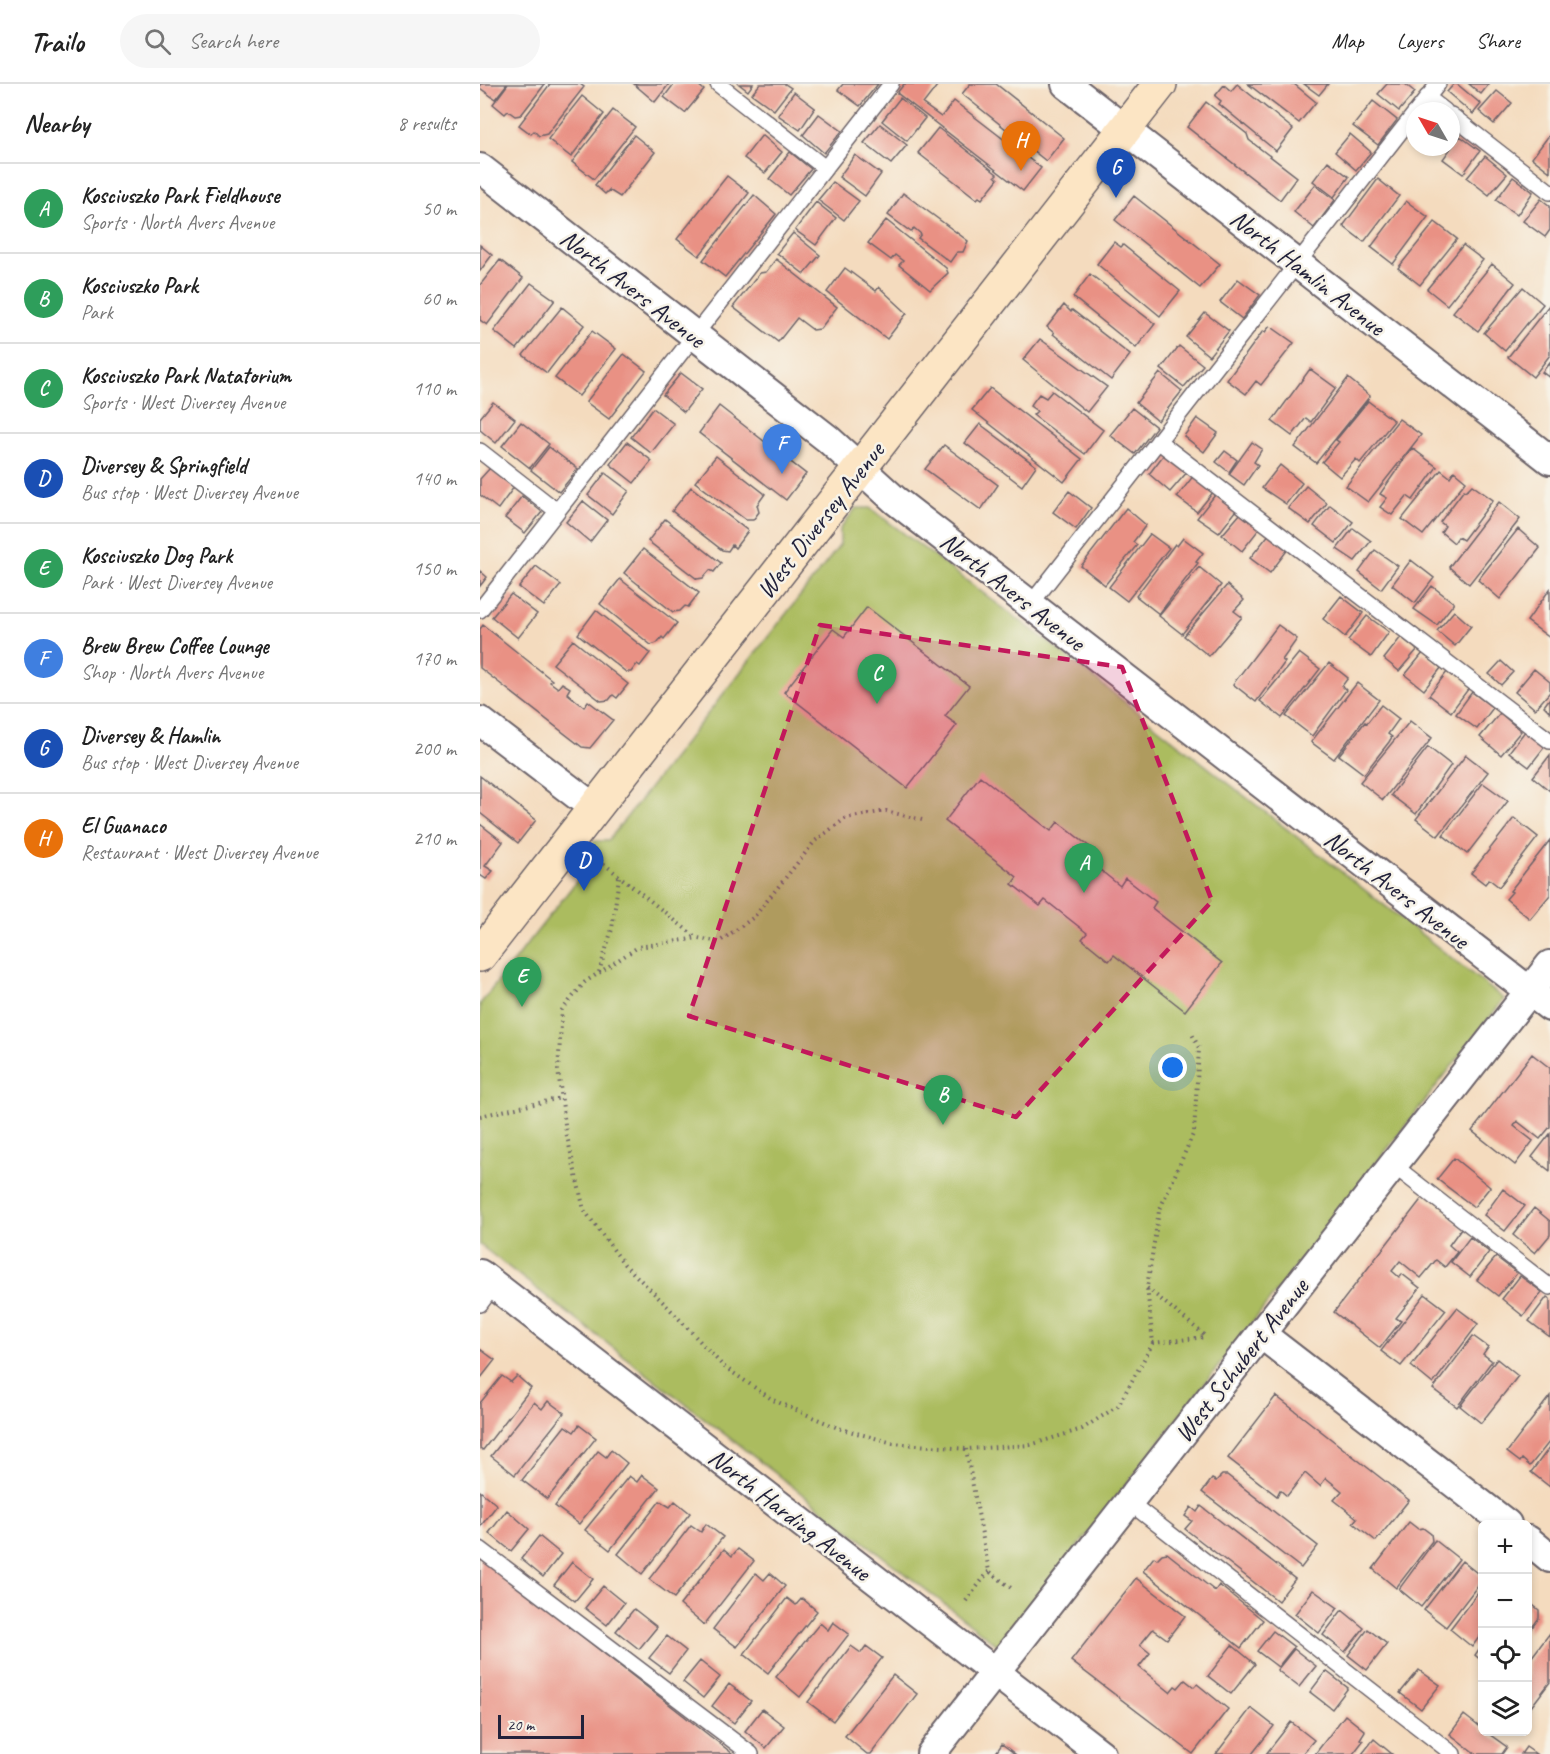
<!DOCTYPE html>
<meta charset="utf-8">
<style>
body{margin:0;font-family:Caveat,sans-serif;background:#f6f6f6;color:#222}
.controls{position:absolute;right:18px;bottom:18px;display:grid;overflow:hidden;border-radius:9px;box-shadow:0 3px 9px #0003}
.controls button{width:54px;height:54px;display:grid;place-items:center;padding:0;border:0;border-bottom:2px solid #e0e0e0;background:#fff;color:#222;font:30px sans-serif}
.compass{position:absolute;left:926px;top:18px;width:54px;height:54px;border-radius:50%;background:#fff;box-shadow:0 3px 9px #0003;rotate:309deg}
.scale{position:absolute;left:18px;bottom:15px;width:86px;box-sizing:border-box;padding-left:6px;border:3px solid #22223b;border-top:0;font-size:16px;line-height:21px;white-space:nowrap;color:#22223b;-webkit-text-stroke:4px #f7f3e8;paint-order:stroke}
.you{position:absolute;left:693px;top:984px;width:21px;height:21px;margin:-15px;border:4px solid #fff;border-radius:50%;background:#1a73e8;box-shadow:0 0 0 9px #1a73e833}
.badge{display:grid;place-items:center;width:39px;height:39px;border-radius:50%;background:#d93025;color:#fff;font-size:20px;font-weight:700}
.pin{position:absolute;translate:-50% -50px;filter:drop-shadow(0 2px 3px #0008)}
.pin::after{content:'';position:absolute;top:32px;width:21px;height:18px;background:inherit;clip-path:polygon(0 0,100% 0,50% 100%)}
.list{margin:0;padding:0;list-style:none}
h2{display:flex;justify-content:space-between;align-items:center;height:78px;margin:0;padding:0 24px;font-size:26px}
h2 small{font-size:20px;font-weight:400;color:#767676}
.list li{display:grid;grid-template-columns:39px 1fr auto;gap:18px;align-items:center;box-sizing:border-box;height:90px;padding:0 24px;border-top:2px solid #e0e0e0}
.list b{display:block;font-size:22px;white-space:nowrap}
.list p{margin:0;font-size:20px;white-space:nowrap;color:#767676}
.list em{font-size:20px;font-style:normal;color:#767676}
.icon{flex:none;width:33px;height:33px;fill:none;stroke:currentColor;stroke-width:2;stroke-linecap:round;stroke-linejoin:round}
.map{position:relative;flex:none;width:1070px;height:1670px;overflow:hidden}
header{display:flex;align-items:center;gap:36px;box-sizing:border-box;height:84px;padding:0 30px;background:#fff;border-bottom:2px solid #e0e0e0}
header strong{font-size:28px}
nav{display:flex;gap:33px;margin-inline-start:auto;font-size:21px}
.search{width:420px;height:54px;background:#f6f6f6;display:flex;align-items:center;gap:15px;box-sizing:border-box;padding:0 21px;border-radius:33px;color:#767676;font-size:22px}
main{display:flex}
aside{flex:1;background:#fff}
.map>svg:first-child{display:block}
</style>
<header>
<strong>Trailo</strong>
<div class="search"><svg class="icon" aria-label="search" viewBox="0 0 24 24"><circle cx="10" cy="10" r="6"/><path d="M15 15l6 6"/></svg>Search here</div>
<nav><a>Map</a><a>Layers</a><a>Share</a></nav>
</header>
<main>
<aside>
<h2>Nearby<small>8 results</small></h2>
<ul class="list">
<li><span class="badge" style="background:#2e9e5b">A</span><div><b>Kosciuszko Park Fieldhouse</b><p>Sports · North Avers Avenue</p></div><em>50 m</em></li>
<li><span class="badge" style="background:#2e9e5b">B</span><div><b>Kosciuszko Park</b><p>Park</p></div><em>60 m</em></li>
<li><span class="badge" style="background:#2e9e5b">C</span><div><b>Kosciuszko Park Natatorium</b><p>Sports · West Diversey Avenue</p></div><em>110 m</em></li>
<li><span class="badge" style="background:#1a4fb4">D</span><div><b>Diversey &amp; Springfield</b><p>Bus stop · West Diversey Avenue</p></div><em>140 m</em></li>
<li><span class="badge" style="background:#2e9e5b">E</span><div><b>Kosciuszko Dog Park</b><p>Park · West Diversey Avenue</p></div><em>150 m</em></li>
<li><span class="badge" style="background:#3f7fe0">F</span><div><b>Brew Brew Coffee Lounge</b><p>Shop · North Avers Avenue</p></div><em>170 m</em></li>
<li><span class="badge" style="background:#1a4fb4">G</span><div><b>Diversey &amp; Hamlin</b><p>Bus stop · West Diversey Avenue</p></div><em>200 m</em></li>
<li><span class="badge" style="background:#e8710a">H</span><div><b>El Guanaco</b><p>Restaurant · West Diversey Avenue</p></div><em>210 m</em></li>
</ul>
</aside>
<div class="map">
<svg width="1070" height="1670" viewBox="0 0 1070 1670">
<rect width="100%" height="100%" fill="#f7f3e8"/>
<filter id="ink" filterUnits="userSpaceOnUse"><feTurbulence type="fractalNoise" baseFrequency=".0167" numOctaves="2"/><feDisplacementMap in="SourceGraphic" scale="12" xChannelSelector="R" yChannelSelector="G"/><feConvolveMatrix kernelMatrix="1 2 1 2 8 2 1 2 1" color-interpolation-filters="sRGB"/></filter>
<filter id="wash" filterUnits="userSpaceOnUse"><feTurbulence type="fractalNoise" baseFrequency=".008" numOctaves="4" result="noise"/><feDisplacementMap in="SourceGraphic" scale="24" xChannelSelector="R" yChannelSelector="G"/><feGaussianBlur stdDeviation="1.35" result="paint"/><feColorMatrix in="noise" values="0 0 0 0 0 0 0 0 0 0 0 0 0 0 0 0 0 1.4 0 .05"/><feComposite in="paint" operator="in"/></filter>
<g filter="url(#wash)">
<rect width="100%" height="100%" fill="#f4dbbe"/>
<path fill="#abbc5f" stroke="#666f4d" stroke-width="1.5" d="M376,424H390L563,554L1024,915L520,1563L0,1161V920L103,789L99,777L114,757H128L360,461V445Z"/>
<g id="blocks">
<path fill="#e99184" d="M0,0H27L15,15L0,4Z
M28,0H65L41,31L35,32L28,27L25,30L13,20Z
M70,0H100L104,3L67,50L59,52L54,47L51,50L39,41Z
M154,0H189L175,18Z
M194,0H217L224,6L205,29L184,13Z
M259,0H273L268,7Z
M280,0H305L311,4L294,26L272,10Z
M363,0H398L380,22L358,6Z
M424,0H454L457,2L443,20L461,33L474,17L561,84L543,107L417,9Z
M490,0H516L584,54L566,77L482,10Z
M757,0L813,45L796,67L739,20L741,17L735,12L744,1L751,7Z
M768,0H814L836,18L819,39Z
M824,0H848L839,11Z
M907,0H925L935,8L919,27L898,10Z
M974,0H977L1001,20L993,30L967,8Z
M989,0H1009L1001,10Z
M1017,7L1032,19L1014,40L999,27Z
M314,8L335,24L320,46L298,31Z
M102,12L124,30L91,73L68,55Z
M420,14L445,34L427,57L402,37Z
M893,17L917,36L898,61L873,42Z
M726,18L767,50L769,56L817,93L800,116L707,43Z
M133,26L155,43L114,95L92,78Z
M339,30L362,47L344,69L323,51Z
M400,40L427,61L411,80L384,59Z
M458,44L517,90L515,92L518,95L502,115L499,113L497,115L438,69Z
M870,50L891,68L876,86L855,68Z
M1070,50V88L1052,74Z
M154,51L175,68L140,113L129,106L125,110L115,101Z
M282,51L302,68L285,89L264,74Z
M980,52L1000,67L983,90L963,75Z
M310,68L331,85L309,111L289,95Z
M375,71L401,90L385,112L359,93Z
M1005,72L1027,90L1009,111L987,94Z
M848,77L869,93L854,113L833,97Z
M247,92L269,109L219,172L197,155Z
M1033,93L1053,108L1037,131L1016,116Z
M898,95L919,112L884,158L863,142Z
M353,98L379,117L364,136L338,116Z
M835,101L855,116L834,144L814,128Z
M423,109L488,157L483,168H477L470,178L438,154L441,150L434,144L431,148L408,131Z
M274,111L296,130L245,193L223,176Z
M654,112L740,180L720,204L635,136Z
M1061,115L1070,122V146L1065,153L1043,137Z
M926,117L948,133L913,180L891,163Z
M336,118L356,134L336,161L315,146Z
M406,136L466,184L468,189L450,206L419,181L423,177L415,171L411,176L388,159Z
M955,138L977,155L940,201L918,184Z
M313,149L340,171L324,190L297,169Z
M634,158L641,163L643,161L700,207L680,232L617,180Z
M0,161L12,171L0,187Z
M983,161L1003,176L967,221L947,205Z
M296,175L357,223L340,245L333,246L317,234L298,258L253,223L280,189L286,188Z
M20,176L43,194L7,241L0,236V201Z
M1012,180L1035,199L998,247L973,228Z
M365,184L396,207L399,203L427,229L407,255L347,208Z
M610,190L675,240L656,264L593,213Z
M758,195L780,211L762,235L740,218Z
M51,199L75,216L37,265L14,247Z
M1043,203L1063,220L1025,267L1004,249Z
M1070,220V271L1053,293L1028,273Z
M584,221L591,228L592,226L650,271L631,296L573,250L574,249L567,243Z
M82,223L104,241L67,289L43,271Z
M725,229L749,247L729,272L706,253Z
M790,242L814,259L781,301L776,297L766,310L747,296L783,247L785,248Z
M112,247L136,265L99,312L75,294Z
M560,255L627,303L607,328L543,276Z
M699,262L723,281L704,303L681,285Z
M144,270L166,287L129,335L106,318Z
M1070,278V294L1062,288Z
M830,285L856,304L831,338L826,334L812,352L792,337Z
M201,289L222,305L204,328L183,311Z
M680,289L702,307L678,337L656,319Z
M868,294L890,312L836,379L815,363Z
M510,304L602,375L584,398L492,326Z
M572,307L623,346L605,370L553,331L557,327L550,322L559,310L566,314Z
M888,317L914,337L880,379L876,375L860,393L842,378L859,358L856,356Z
M13,318L35,335L16,359L0,346V334Z
M239,322L326,390L306,416L219,349Z
M173,324L194,340L171,369L151,353Z
M652,324L676,343L655,370L630,351Z
M717,334L738,349L724,368L704,352Z
M919,335L941,351L888,418L866,402Z
M41,338L69,360L50,384L22,362Z
M500,340L556,382L542,402L485,359Z
M147,358L172,377L154,399L130,380Z
M772,358L782,365L774,378L778,381L764,401L749,390Z
M464,361L518,401L501,426L445,385Z
M69,363L98,385L79,408L51,386Z
M932,364L957,383L933,416L927,412L912,431L900,423L907,414L900,410Z
M745,367L757,376L749,388L736,378Z
M685,369L708,387L690,408L669,390Z
M236,372L285,410L277,421L279,428L273,436H266L215,398Z
M800,381L822,399L806,420L782,404Z
M10,384L34,403L18,425L0,411V395Z
M961,386L970,393L974,387L986,397L943,451L922,435Z
M125,389L149,407L132,430L108,411Z
M714,391L734,407L717,428L697,413Z
M992,401L1013,416L983,456L978,453L974,459L961,448L965,442L960,438L984,406L986,407Z
M826,402L847,419L830,440L808,424Z
M211,403L268,447L255,464L252,461L248,467L242,466L192,427Z
M589,407L611,424L596,445L573,428Z
M735,411L757,426L739,449L717,434Z
M42,412L62,428L45,449L25,434Z
M103,417L127,436L110,458L86,438Z
M1019,418L1040,435L989,500L969,483Z
M850,421L873,438L856,459L834,442Z
M646,424L666,441L653,458L657,461L625,501L601,482Z
M761,429L780,444L762,467L742,451Z
M185,435L241,479L234,488L230,486L223,494L217,495L168,457Z
M873,444L891,457L875,477L857,465Z
M1038,445L1060,464L1020,515L998,496Z
M790,449L809,464L790,489L770,474Z
M670,450L689,464L647,517L629,503Z
M703,454L723,469L716,478L718,479L679,530L656,512L695,460L697,462Z
M163,465L219,509L208,523L205,522L200,527L193,528L144,489Z
M895,466L918,482L901,505L879,488Z
M931,476L954,494L935,519L912,501Z
M56,482L81,501L64,522L39,503Z
M719,483L741,501L702,550L679,532Z
M0,487L7,493L0,502Z
M140,495L197,539L184,555L182,553L177,559L171,561L120,520Z
M747,501L764,516L754,527L762,533L729,572L704,552Z
M952,502L974,519L957,541L934,525Z
M1070,505V554L1047,537Z
M31,510L57,530L38,554L12,533Z
M861,512L883,529L865,553L843,535Z
M387,523L489,602L465,632L477,641L427,704L304,608L353,545L364,553Z
M116,526L170,569L160,582L157,580L151,588H146L98,550Z
M974,527L991,542L975,562L957,547Z
M887,532L909,548L891,573L868,556Z
M3,541L72,596L70,598L78,604L82,599L90,604L87,609L104,623L108,617L133,636L110,664L102,663L0,584V545Z
M798,541L817,555L802,576L805,578L776,618L753,600Z
M921,553L937,566L919,587L904,575Z
M93,556L148,600L137,614L133,611L129,616L121,617L73,580Z
M819,569L840,585L802,634L780,617Z
M943,569L961,584L944,606L925,591Z
M1021,577L1033,588L1021,601L1009,590Z
M849,579L868,594L862,602L866,606L832,652L806,632Z
M1054,585L1070,598V608L1055,625L1035,608Z
M967,588L989,604L971,628L949,611Z
M877,599L899,616L854,675L831,658Z
M992,608L1013,624L997,645L976,630Z
M1070,614V628L1064,622Z
M901,621L919,635L908,650L912,653L909,658L884,690L859,671L885,638L887,639Z
M1020,629L1041,647L1021,671L1000,653Z
M930,637L952,654L903,716L880,698Z
M1046,646L1066,661L1049,683L1029,668Z
M948,663L971,681L936,730L911,711Z
M986,671L1008,688L958,752L936,735Z
M1070,671V707L1053,693Z
M0,692L56,736L38,759L0,729Z
M500,692L571,747L578,738L611,764L604,773L640,802L645,794L676,818L672,824L742,879L705,927L634,871L629,877L602,855L607,849L565,816L560,822L532,800L537,793L465,737Z
M1003,699L1028,717L987,770L963,751Z
M1034,734L1058,753L1019,803L1009,795L1005,800L991,789Z
M0,740L23,758L5,782L13,787L6,795L0,791Z
M1070,756V811L1050,835L1026,815L1032,808L1030,807Z
M1052,970L1070,984V1043L1060,1055L1037,1037L1034,1042L1053,1057L1035,1081L992,1047Z
M1070,1050V1087L1052,1073Z
M974,1074L1010,1103L994,1123L957,1095Z
M1023,1105L1045,1122L1025,1147L1004,1131Z
M943,1113L982,1143L969,1161L977,1168L965,1183L956,1176L941,1194L920,1177L912,1187L919,1193L922,1190L940,1204L916,1234L921,1237L900,1264L854,1228Z
M1054,1124L1070,1137V1151L1055,1169L1033,1151Z
M990,1153L1009,1168L990,1193L971,1178Z
M1016,1173L1037,1189L1018,1212L997,1196Z
M1040,1192L1062,1208L1043,1232L1022,1215Z
M945,1210L966,1226L921,1282L901,1267Z
M1067,1213L1070,1215V1253L1049,1237Z
M977,1224L998,1240L953,1300L931,1282Z
M993,1252L1008,1263L1003,1270L1012,1277L977,1323L953,1305Z
M0,1265L15,1276L0,1295Z
M1017,1275L1038,1292L1001,1339L980,1322Z
M22,1292L31,1298L37,1292L51,1304L3,1366L0,1364V1319Z
M796,1312L929,1416L896,1457L873,1439L877,1434L854,1416L862,1407L846,1394L840,1402L825,1389L807,1412L800,1406L797,1412L748,1374Z
M1070,1312V1357L1050,1382L1042,1375L1040,1378L1027,1368Z
M68,1317L84,1329L35,1391L11,1372L54,1318L62,1325Z
M99,1341L116,1354L67,1415L42,1396L85,1342L94,1348Z
M1070,1363V1403L1051,1388Z
M131,1366L147,1379L99,1440L75,1422L118,1367L126,1373Z
M162,1391L179,1404L130,1466L105,1446L149,1392L157,1398Z
M742,1391H747L838,1462L821,1484L722,1408L732,1395L736,1397Z
M0,1407L17,1421L0,1443Z
M180,1417L190,1423L195,1417L210,1429L162,1490L138,1470Z
M721,1422L815,1495L798,1517L705,1445L712,1437L705,1432L711,1423L717,1428Z
M27,1426L49,1445L31,1467L9,1449Z
M929,1438L938,1445L943,1444L951,1450L952,1457L916,1504L893,1485Z
M226,1440L243,1453L194,1514L169,1495L211,1441L221,1448Z
M59,1452L81,1470L63,1493L41,1475Z
M955,1456L979,1475L941,1523L919,1505Z
M244,1465L252,1472L258,1465L274,1477L224,1541L200,1521Z
M687,1469L735,1507L739,1501L783,1536L761,1564L663,1487L674,1473L677,1475L682,1470Z
M0,1472L99,1550L253,1670H0Z
M982,1477L1002,1493V1496L966,1543L944,1526Z
M92,1478L113,1495L95,1517L74,1501Z
M276,1489L284,1496L290,1489L305,1502L257,1563L233,1545Z
M656,1494L705,1532L687,1555L673,1545L660,1561L670,1569L659,1583L690,1608L695,1602L698,1604L705,1596L714,1603L717,1600L748,1625L713,1670L591,1577Z
M123,1502L144,1519L127,1541L105,1524Z
M1002,1503V1549L992,1563L970,1545Z
M833,1506L858,1524L839,1549L815,1530Z
M307,1514L316,1521L322,1514L337,1527L288,1589L264,1570Z
M1048,1517L1059,1526V1534L1048,1549Z
M154,1525L177,1543L159,1565L136,1547Z
M862,1526L884,1544L865,1568L843,1551Z
M353,1538L369,1550L320,1613L296,1593L340,1539L348,1546Z
M888,1545L907,1560L887,1586L868,1571Z
M793,1547L814,1563L798,1583L777,1567Z
M1070,1549V1598L1048,1627V1578Z
M187,1552L206,1567L189,1589L169,1574Z
M752,1561L775,1580L751,1610L728,1592Z
M1002,1561V1577L995,1571Z
M371,1562L381,1569L386,1562L402,1574L353,1637L328,1618Z
M814,1565L836,1582L819,1603L797,1586Z
M220,1577L240,1593L223,1614L203,1598Z
M939,1586L960,1601L941,1625L920,1609Z
M846,1587L868,1604L852,1625L830,1608Z
M413,1591L437,1610L391,1670H387L365,1652Z
M249,1600L271,1617L254,1639L232,1622Z
M771,1624L794,1642L772,1670H736Z
M282,1625L304,1642L286,1664L265,1647Z
M865,1631L885,1647L880,1655L883,1657L873,1670H835Z
M984,1631L1002,1645V1648H1006L1027,1663L1022,1670H996L970,1650Z
M811,1638L834,1656L822,1670H786Z
M894,1655L912,1670H882Z
M522,1660L535,1670H515Z
M1046,1663L1056,1670H1041Z"/>
</g>
</g>
<g filter="url(#ink)">
<use href="#blocks" fill-opacity="0" stroke="#6c6369" stroke-width="1.5"/>
<g fill="none" stroke-linecap="round" stroke-linejoin="round">
<defs>
<path id="service" d="M238,0L345,84
M947,13L965,27
M937,27L958,0
M971,31L1070,108
M678,357L1070,657
M0,367L77,427
M550,521L935,29
M0,526L411,0
M913,1081L1070,1203
M0,1220L14,1201
M649,1418L973,1670
M0,1465L271,1670"/>
<path id="minor" d="M586,0L1070,376
M0,84L348,355L415,416L1070,923
M0,637L114,724
M0,1190L621,1670
M781,1250L1027,1440
M1048,1456L1070,1474
M451,1670L1070,881"/>
<path id="secondary" d="M0,871L680,0"/>
</defs>
<use href="#service" stroke="#6c6369" stroke-width="18"/>
<use href="#minor" stroke="#6c6369" stroke-width="32"/>
<use href="#secondary" stroke="#6c6369" stroke-width="36"/>
<path stroke="#6c6369" stroke-width="4" stroke-dasharray="1.5 4.5" stroke-linecap="butt" d="M442,736L406,727L366,734L335,757L274,833L239,858L218,854L158,863L105,898L82,926L78,986L86,1048L104,1126L144,1180L187,1222L243,1282L293,1316L358,1344L413,1359L486,1365L550,1361L602,1345L638,1322L673,1259L667,1203L679,1127L714,1048L719,964L711,948
M119,776L217,854
M119,888L132,845L139,793
M0,1032L81,1014
M667,1204L727,1253
M673,1259L726,1253
M486,1365L509,1487L531,1504
M486,1517L509,1487"/>
<use href="#service" stroke="#fff" stroke-width="15"/>
<use href="#minor" stroke="#fff" stroke-width="28"/>
<use href="#secondary" stroke="#fce5c4" stroke-width="33"/>
</g>
</g>
<path fill="#c2185b" fill-opacity="0.2" stroke="#c2185b" stroke-width="4.5" stroke-dasharray="12 8" stroke-linejoin="round" d="M340,541L642,583L732,817L536,1033L209,932Z"/>
<g text-anchor="middle" stroke-width="5" stroke-linejoin="round" paint-order="stroke">
<g font-size="26" fill="#22223b" stroke="#f7f3e8">
<text transform="translate(828 188) rotate(38)" y="9">North Hamlin Avenue</text>
<text transform="translate(153 204) rotate(38)" y="9">North Avers Avenue</text>
<text transform="translate(340 436) rotate(-52)" y="9">West Diversey Avenue</text>
<text transform="translate(533 507) rotate(38)" y="9">North Avers Avenue</text>
<text transform="translate(917 805) rotate(38)" y="9">North Avers Avenue</text>
<text transform="translate(761 1276) rotate(-52)" y="9">West Schubert Avenue</text>
<text transform="translate(310 1430) rotate(38)" y="9">North Harding Avenue</text>
</g>
</g>
</svg>
<div class="controls">
<button>+</button>
<button>−</button>
<button><svg class="icon" aria-label="locate" viewBox="0 0 24 24"><circle cx="12" cy="12" r="6"/><path d="M12 2v4M12 18v4M2 12h4M18 12h4"/></svg></button>
<button><svg class="icon" aria-label="layers" viewBox="0 0 24 24"><path d="M12 4l9 5-9 5-9-5zM3 14l9 5 9-5"/></svg></button>
</div>
<svg class="compass" viewBox="-18 -18 36 36"><path d="M0-13l5 13h-10z" fill="#e53935"/><path d="M0 13l5-13h-10z" fill="#767676"/></svg>
<div class="scale">20 m</div>
<div class="you"></div>
<div class="pin badge" style="left:604px;top:809px;background:#2e9e5b">A</div>
<div class="pin badge" style="left:463px;top:1041px;background:#2e9e5b">B</div>
<div class="pin badge" style="left:397px;top:620px;background:#2e9e5b">C</div>
<div class="pin badge" style="left:104px;top:807px;background:#1a4fb4">D</div>
<div class="pin badge" style="left:42px;top:923px;background:#2e9e5b">E</div>
<div class="pin badge" style="left:302px;top:390px;background:#3f7fe0">F</div>
<div class="pin badge" style="left:636px;top:114px;background:#1a4fb4">G</div>
<div class="pin badge" style="left:541px;top:87px;background:#e8710a">H</div>
</div>
</main>
